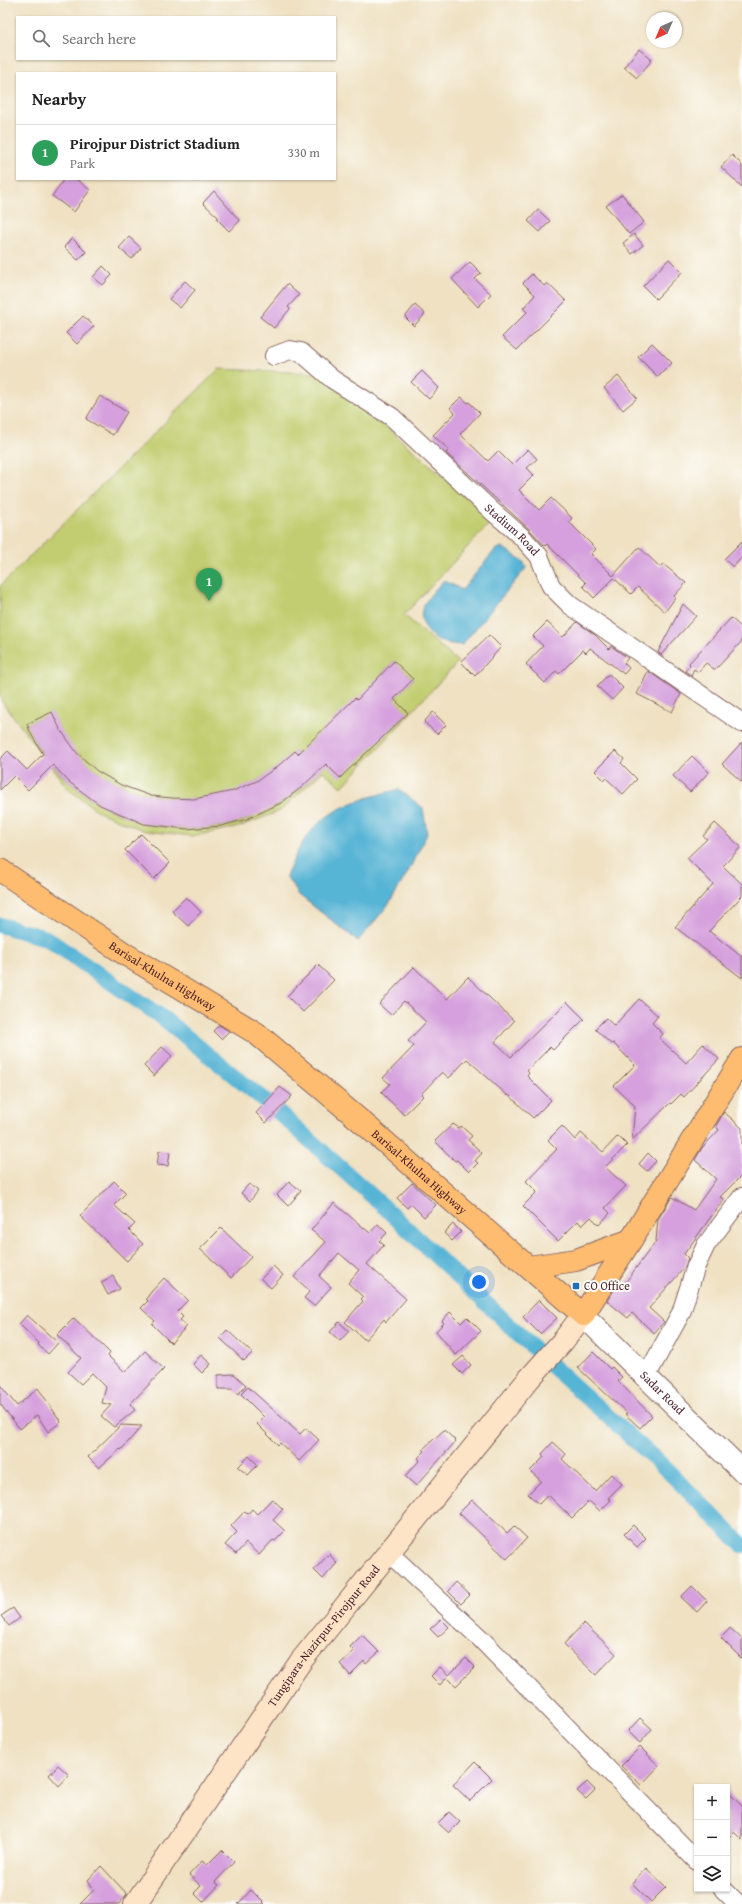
<!DOCTYPE html>
<meta charset="utf-8">
<style>
body{margin:0;font-family:"Gentium Book Plus",serif;background:#f2f2f2;color:#222}
.controls{position:absolute;right:12px;bottom:12px;display:grid;overflow:hidden;border-radius:0px;box-shadow:0 1px 3px #0004}
.controls button{width:36px;height:36px;display:grid;place-items:center;padding:0;border:0;border-bottom:1px solid #e0e0e0;background:#fff;color:#222;font:20px sans-serif}
.compass{position:absolute;left:646px;top:12px;width:36px;height:36px;border-radius:50%;background:#fff;box-shadow:0 1px 3px #0004;rotate:224deg}
.you{position:absolute;left:479px;top:1282px;width:14px;height:14px;margin:-10px;border:3px solid #fff;border-radius:50%;background:#1a73e8;box-shadow:0 0 0 6px #1a73e833}
.badge{display:grid;place-items:center;width:26px;height:26px;border-radius:50%;background:#2563eb;color:#fff;font-size:13px;font-weight:700}
.pin{position:absolute;translate:-50% -33px;filter:drop-shadow(0 1px 2px #0008)}
.pin::after{content:'';position:absolute;top:21px;width:14px;height:12px;background:inherit;clip-path:polygon(0 0,100% 0,50% 100%)}
.list{margin:0;padding:0;list-style:none}
h2{display:flex;justify-content:space-between;align-items:center;height:52px;margin:0;padding:0 16px;font-size:17px}
h2 small{font-size:13px;font-weight:400;color:#767676}
.list li{display:grid;grid-template-columns:26px 1fr auto;gap:12px;align-items:center;box-sizing:border-box;height:56px;padding:0 16px;border-top:1px solid #e0e0e0}
.list b{display:block;font-size:15px;white-space:nowrap}
.list p{margin:0;font-size:13px;white-space:nowrap;color:#767676}
.list em{font-size:13px;font-style:normal;color:#767676}
.icon{flex:none;width:22px;height:22px;fill:none;stroke:currentColor;stroke-width:2;stroke-linecap:round;stroke-linejoin:round}
.map{position:relative;flex:none;width:742px;height:1904px;overflow:hidden}
.search{position:absolute;background:#fff;box-shadow:0 1px 3px #0004;left:16px;top:16px;width:320px;height:44px;display:flex;align-items:center;gap:10px;box-sizing:border-box;padding:0 14px;border-radius:0px;color:#767676;font-size:15px}
.panel{position:absolute;background:#fff;box-shadow:0 1px 3px #0004;left:16px;top:72px;width:320px;height:108px;border-radius:0px}
.map>svg:first-child{display:block}
</style>
<div class="map">
<svg width="742" height="1904" viewBox="0 0 742 1904">
<rect width="100%" height="100%" fill="#fdfcf7"/>
<filter id="ink" filterUnits="userSpaceOnUse"><feTurbulence type="fractalNoise" baseFrequency=".025" numOctaves="2"/><feDisplacementMap in="SourceGraphic" scale="8" xChannelSelector="R" yChannelSelector="G"/><feConvolveMatrix kernelMatrix="1 2 1 2 8 2 1 2 1" color-interpolation-filters="sRGB"/></filter>
<filter id="wash" filterUnits="userSpaceOnUse"><feTurbulence type="fractalNoise" baseFrequency=".012" numOctaves="4" result="noise"/><feDisplacementMap in="SourceGraphic" scale="16" xChannelSelector="R" yChannelSelector="G"/><feGaussianBlur stdDeviation="0.9" result="paint"/><feColorMatrix in="noise" values="0 0 0 0 0 0 0 0 0 0 0 0 0 0 0 0 0 1.4 0 .05"/><feComposite in="paint" operator="in"/></filter>
<g filter="url(#wash)">
<rect width="100%" height="100%" fill="#efe1c2"/>
<path fill="#c1cd6f" stroke="#86764d" fill-rule="evenodd" d="M219,369L316,373L353,398L493,520L404,615L458,662L342,787L323,771L280,811L239,827L192,836L145,831L99,812L68,789L0,699V586ZM394,661L413,679L384,710L365,692ZM52,713C57,724 62,735 69,745C112,799 197,815 257,781C271,773 283,762 295,751L317,772C306,783 295,794 283,802C218,845 132,834 74,786C54,769 36,749 27,724ZM407,713L391,729L381,719Z"/>
<path fill="#57b4d5" stroke="#506a80" d="M502,547L523,561L526,568L462,645C455,645 444,643 437,640C429,636 419,620 422,610C425,599 437,588 444,580L462,590L495,550Z
M399,789L423,808L427,834L408,872L389,904L358,941L299,895L286,876C291,866 295,855 301,845C325,807 358,800 399,789Z"/>
<g fill="none" stroke-linecap="round" stroke-linejoin="round">
<path stroke="#57b4d5" stroke-width="16" d="M0,925L46,938L163,1018L275,1109L383,1206L563,1376L663,1466L742,1545"/>
</g>
<g id="blocks">
<path fill="#d5a0dd" d="M639,49L652,60L637,78L624,67Z
M732,155L742,165V187L721,167Z
M64,179H76L90,190L74,212L52,196Z
M214,191L240,221L229,231L217,219L218,217L203,203Z
M622,194L644,222L629,234L606,206Z
M538,210L550,221L540,232L528,221Z
M634,234L643,245L632,254L623,243Z
M129,237L141,248L132,259L119,248Z
M72,238L86,252L78,260L64,247Z
M669,259L682,272L656,299L643,286Z
M470,262L481,273L475,279L491,294L478,307L452,279Z
M103,266L112,275L103,285L93,277Z
M532,274L544,286L547,283L566,301L517,350L502,337L527,312L523,308L535,295L523,283Z
M185,281L195,290L180,308L169,299Z
M287,284L299,295L288,307L290,309L274,328L260,317Z
M415,305L425,314L414,326L405,317Z
M83,316L94,326L77,344L66,333Z
M652,343L672,363L658,377L638,357Z
M422,371L439,388L429,399L411,382Z
M618,376L637,398L623,410L604,388Z
M100,396L127,412L113,435L86,419Z
M461,397L468,403L469,402L480,413L460,434L488,461L498,451L512,465L528,449L537,459L527,468L534,475L519,490L539,510L551,498L572,518L569,522L596,549L591,554L613,576L639,547L660,567L663,564L686,583L674,596L675,598L665,612L638,587L631,594L614,578L594,598L583,586L586,583L547,544L545,546L529,529L446,453L449,450L433,435L455,413L450,408Z
M742,541V557L733,567L724,559Z
M683,604L696,616L661,655L658,652Z
M731,618L742,628V641L715,670L706,663L698,672L694,669L691,675L685,671L690,665L689,663Z
M547,622L563,637L577,622L594,634L609,649L611,646L628,658L624,663L629,668L624,674L590,648L586,653L583,650L559,674L556,671L545,683L526,664L543,646L533,636Z
M489,635L501,647L475,676L461,662Z
M394,661L413,679L394,699L408,713L340,778L326,764L302,787L281,803L247,819L221,826L187,829L144,824L100,805L69,782L53,765L28,790L14,776L0,790V759L8,751L27,770L43,754L31,734L27,724L52,712L60,729L77,753L97,771L121,785L151,796L172,798L194,799L233,791L257,781L278,766L295,751L298,754L355,698L357,700Z
M648,671L681,694L672,712L637,694Z
M609,674L623,688L612,700L597,686Z
M433,712L446,725L437,734L424,722Z
M742,742V782L722,764Z
M615,751L624,759L621,763L637,779L623,794L606,778L604,780L595,771Z
M692,756L709,772L690,792L673,776Z
M715,823L741,847L723,866L742,884V896L709,931L742,957V978L675,927L713,884L687,858L707,839L703,836Z
M141,834L170,863L154,879L125,850Z
M186,897L201,912L188,926L172,911Z
M318,965L334,980L303,1012L287,996Z
M414,967L447,999L468,977L514,1021L495,1042L511,1057L567,1002L584,1019L553,1050L550,1047L527,1071L529,1073L527,1076L551,1100L533,1118L509,1095L508,1096L467,1059L449,1078L442,1072L421,1094L423,1096L404,1115L381,1092L390,1084L383,1078L414,1046L408,1041L426,1022L404,1001L391,1015L379,1004Z
M639,999L658,1016L652,1023L663,1034L659,1038L686,1063L703,1044L719,1059L684,1097L681,1094L671,1104L670,1103L632,1140L635,1106L614,1086L635,1065L613,1043L611,1044L595,1029L606,1018L614,1026Z
M219,1025L229,1031L221,1039L213,1031Z
M162,1047L172,1056L154,1076L144,1066Z
M280,1087L292,1096L266,1123L256,1113Z
M724,1112L742,1128V1175L720,1197L724,1199L684,1254L688,1258L685,1267L649,1308L664,1322L654,1333L632,1313L628,1318L607,1301L618,1284L622,1287L656,1241L658,1219L672,1197L694,1210L716,1179L695,1160L702,1148L719,1130L716,1126Z
M453,1124L459,1128L461,1126L472,1136L468,1140L482,1153L475,1161L478,1163L469,1172L457,1160L455,1161L435,1141Z
M562,1126L575,1140L581,1133L603,1152L618,1136L627,1145L605,1167L626,1186L605,1208L610,1213L599,1225L591,1217L582,1226L578,1221L558,1241L523,1206L537,1192L526,1181L557,1149L548,1140Z
M159,1151L170,1152L168,1166L157,1165Z
M648,1153L656,1161L647,1171L639,1164Z
M114,1181L126,1193L114,1205L135,1224L129,1230L143,1244L127,1261L80,1216Z
M289,1181L301,1191L288,1206L277,1195Z
M412,1183L436,1205L424,1217L411,1204L407,1208L397,1198Z
M249,1184L258,1191L250,1201L241,1193Z
M334,1203L370,1233L378,1224L387,1233L379,1241L384,1245L367,1264L406,1299L386,1322L384,1319L365,1340L345,1322L363,1301L361,1299L363,1297L348,1283L359,1270L339,1253L319,1276L331,1287L314,1306L304,1298L310,1291L294,1277L326,1242L311,1230Z
M453,1224L461,1232L452,1241L444,1233Z
M221,1228L251,1257L231,1278L200,1249Z
M273,1266L283,1275L271,1288L261,1279Z
M113,1276L120,1289L108,1295L101,1282Z
M164,1278L188,1300L177,1311L183,1317L180,1320L187,1326L171,1343L152,1324L155,1321L141,1308L148,1301L146,1299L151,1292Z
M539,1300L557,1318L540,1334L523,1317Z
M450,1312L461,1323L467,1317L481,1331L456,1355L436,1331L444,1323L442,1321Z
M27,1315L58,1343L48,1354L38,1345L39,1343L19,1324Z
M74,1318L110,1353L108,1356L125,1372L145,1351L164,1369L130,1404L135,1410L114,1427L101,1416L111,1405L102,1403L106,1387L92,1373L81,1384L68,1372L81,1358L57,1335Z
M339,1322L349,1331L340,1341L330,1332Z
M227,1330L252,1353L244,1361L220,1338Z
M593,1352L610,1369L612,1367L622,1377L618,1381L652,1416L640,1428L625,1414L627,1413L578,1368Z
M201,1355L211,1364L202,1373L193,1364Z
M463,1356L471,1365L462,1374L453,1365Z
M234,1374L246,1385L238,1394L233,1389H218V1375Z
M0,1385L17,1406L38,1388L61,1422L48,1432L37,1415L20,1429L0,1404Z
M248,1387L300,1434L306,1428L319,1440L299,1461L280,1443L278,1445L257,1424L264,1417L241,1394Z
M121,1425L142,1426L121,1450L120,1449L99,1468L88,1457Z
M444,1430L456,1441L416,1486L405,1476L420,1460L418,1458L425,1451L423,1449Z
M553,1442L566,1454L562,1459L595,1491L611,1474L622,1484L608,1498L611,1500L600,1511L589,1501L572,1518L548,1495L539,1504L528,1494L541,1481L530,1471L544,1457L542,1454Z
M249,1456L258,1465L248,1475L238,1467Z
M272,1499L283,1509L273,1520L285,1531L275,1541L273,1540L259,1555L246,1543L236,1554L225,1545L237,1532L231,1526L245,1511L248,1514L252,1509L257,1514Z
M472,1500L507,1533L514,1526L527,1538L507,1559L459,1513Z
M633,1525L646,1538L637,1547L624,1534Z
M329,1554L337,1563L323,1579L314,1570Z
M456,1582L470,1595L461,1604L448,1591Z
M692,1586L707,1601L697,1612L681,1597Z
M13,1608L20,1618L9,1626L1,1616Z
M441,1619L449,1627L438,1637L430,1629Z
M584,1623L616,1654L596,1675L564,1644Z
M730,1628L742,1639V1659L721,1638Z
M362,1635L379,1652L366,1664L364,1661L350,1675L340,1664L354,1651L350,1647Z
M466,1658L475,1667L456,1686L447,1677L440,1685L431,1676L440,1667L449,1675Z
M640,1718L652,1729L640,1743L628,1731Z
M640,1747L659,1766L641,1785L621,1766Z
M475,1762L492,1779L470,1801L453,1785Z
M58,1765L69,1775L59,1786L49,1775Z
M587,1782L595,1790L586,1799L577,1791Z
M727,1791L742,1806V1840L734,1832L727,1839Z
M449,1812L460,1822L449,1833L438,1823Z
M222,1850L234,1862L215,1882L219,1885L203,1902L194,1893L201,1886L189,1875L202,1861L207,1865Z
M101,1866L127,1894L119,1904H80L94,1890L88,1880Z
M646,1868L666,1887L651,1902L632,1883Z
M251,1890L265,1904H238Z"/>
</g>
</g>
<g filter="url(#ink)">
<use href="#blocks" fill-opacity="0" stroke="#846360" stroke-width="1"/>
<g fill="none" stroke-linecap="round" stroke-linejoin="round">
<defs>
<g id="minor">
<path id="s1" d="M274,356L290,350L301,352L332,379L392,417L492,511L522,537L539,556L551,586L570,605L742,723"/>
<path d="M646,1377L681,1313L696,1266L706,1245L742,1197"/>
<path d="M389,1553L480,1638L697,1861"/>
<path d="M723,1889L738,1904"/>
</g>
<g id="tertiary">
<path id="s2" d="M583,1315L742,1471"/>
</g>
<g id="secondary">
<path id="s3" d="M135,1904L301,1661L528,1380L563,1341L583,1315"/>
</g>
<g id="trunk">
<path id="s4" d="M0,870L125,954L256,1033L369,1128L583,1315L631,1240L742,1059"/>
<path d="M529,1267L576,1260L631,1240"/>
</g>
</defs>
<use href="#minor" stroke="#846360" stroke-width="20"/>
<use href="#tertiary" stroke="#846360" stroke-width="24"/>
<use href="#secondary" stroke="#846360" stroke-width="24"/>
<use href="#trunk" stroke="#846360" stroke-width="24"/>
<use href="#minor" stroke="#fff" stroke-width="18"/>
<use href="#tertiary" stroke="#fff" stroke-width="22"/>
<use href="#secondary" stroke="#fee4c6" stroke-width="22"/>
<use href="#trunk" stroke="#fdbc70" stroke-width="22"/>
</g>
</g>
<rect fill="#1f6fb2" stroke="#fdfcf7" stroke-width="1.5" x="572" y="1282" width="8" height="8" rx="2"/>
<g text-anchor="middle" stroke-width="4" stroke-linejoin="round" paint-order="stroke">
<g font-size="12" fill="#4a1f2b" stroke="#fdfcf7">
<text dy="4" stroke="none"><textPath href="#s1" startOffset="305">Stadium Road</textPath></text>
<text dy="4" stroke="none"><textPath href="#s4" startOffset="194">Barisal-Khulna Highway</textPath></text>
<text dy="4" stroke="none"><textPath href="#s4" startOffset="518">Barisal-Khulna Highway</textPath></text>
<text dy="4" stroke="none"><textPath href="#s2" startOffset="111">Sadar Road</textPath></text>
<text dy="4" stroke="none"><textPath href="#s3" startOffset="328">Tungipara-Nazirpur-Pirojpur Road</textPath></text>
</g>
<g font-size="12" fill="#4a1f2b" stroke="#fdfcf7" text-anchor="start">
<text x="584" y="1290">CO Office</text>
</g>
</g>
</svg>
<div class="controls">
<button>+</button>
<button>−</button>
<button><svg class="icon" aria-label="layers" viewBox="0 0 24 24"><path d="M12 4l9 5-9 5-9-5zM3 14l9 5 9-5"/></svg></button>
</div>
<svg class="compass" viewBox="-18 -18 36 36"><path d="M0-13l5 13h-10z" fill="#e53935"/><path d="M0 13l5-13h-10z" fill="#767676"/></svg>
<div class="you"></div>
<div class="pin badge" style="left:209px;top:601px;background:#2e9e5b">1</div>
<div class="search"><svg class="icon" aria-label="search" viewBox="0 0 24 24"><circle cx="10" cy="10" r="6"/><path d="M15 15l6 6"/></svg>Search here</div>
<section class="panel">
<h2>Nearby<small></small></h2>
<ul class="list">
<li><span class="badge" style="background:#2e9e5b">1</span><div><b>Pirojpur District Stadium</b><p>Park</p></div><em>330 m</em></li>
</ul>
</section>
</div>
